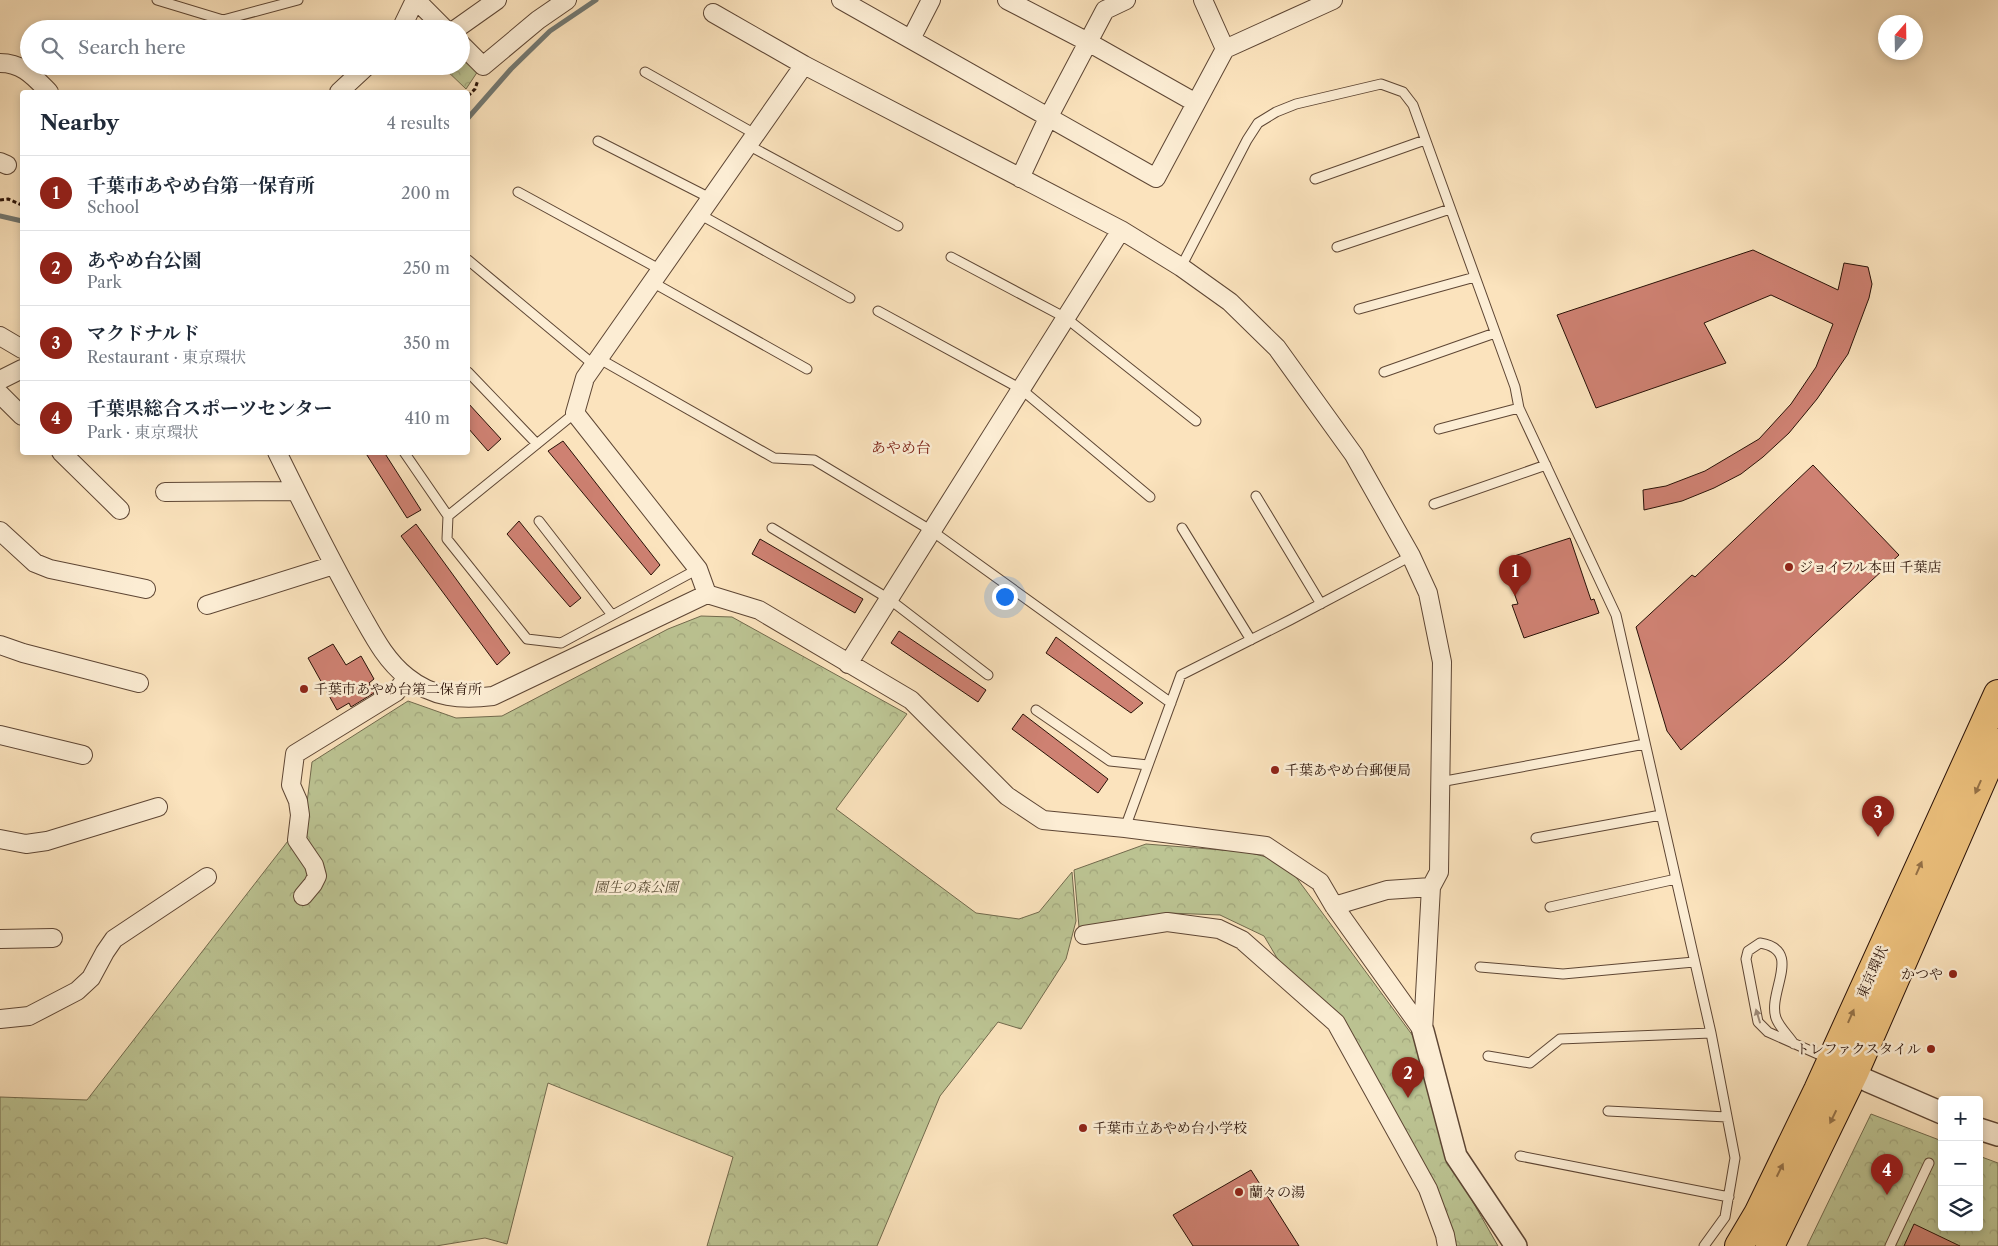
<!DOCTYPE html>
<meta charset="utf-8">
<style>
body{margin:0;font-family:"Libre Caslon Text","Noto Serif JP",serif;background:#f6f6f7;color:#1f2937}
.controls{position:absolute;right:15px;bottom:15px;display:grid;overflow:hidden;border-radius:5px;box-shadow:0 2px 8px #0003}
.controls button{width:45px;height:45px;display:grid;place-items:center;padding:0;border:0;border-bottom:1px solid #e0e1e3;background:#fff;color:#1f2937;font:25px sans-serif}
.compass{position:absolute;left:1878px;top:15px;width:45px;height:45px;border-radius:50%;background:#fff;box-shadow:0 2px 8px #0003;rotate:20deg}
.you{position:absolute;left:1004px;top:596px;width:18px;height:18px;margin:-12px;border:4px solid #fff;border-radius:50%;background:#1a73e8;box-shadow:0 0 0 8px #1a73e833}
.badge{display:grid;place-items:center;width:32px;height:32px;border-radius:50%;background:#8f2418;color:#fff;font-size:16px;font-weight:700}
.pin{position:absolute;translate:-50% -41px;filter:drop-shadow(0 1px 2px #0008)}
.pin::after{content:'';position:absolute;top:26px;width:18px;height:15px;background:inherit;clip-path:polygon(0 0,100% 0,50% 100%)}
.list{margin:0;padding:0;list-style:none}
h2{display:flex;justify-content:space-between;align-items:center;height:65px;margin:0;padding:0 20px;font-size:21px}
h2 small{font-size:16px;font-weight:400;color:#747a83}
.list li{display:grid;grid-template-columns:32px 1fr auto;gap:15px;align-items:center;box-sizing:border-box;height:75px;padding:0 20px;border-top:1px solid #e0e1e3}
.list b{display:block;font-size:19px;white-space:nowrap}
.list p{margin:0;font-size:16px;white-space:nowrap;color:#747a83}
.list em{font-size:16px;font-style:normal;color:#747a83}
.icon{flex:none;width:28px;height:28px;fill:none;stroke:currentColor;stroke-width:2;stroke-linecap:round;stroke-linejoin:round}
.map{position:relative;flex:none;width:1998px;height:1246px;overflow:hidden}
.search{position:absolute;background:#fff;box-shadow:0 2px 8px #0003;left:20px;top:20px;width:450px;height:55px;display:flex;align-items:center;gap:12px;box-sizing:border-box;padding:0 18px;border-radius:28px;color:#747a83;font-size:19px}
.panel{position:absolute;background:#fff;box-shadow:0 2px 8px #0003;left:20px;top:90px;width:450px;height:365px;border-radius:5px}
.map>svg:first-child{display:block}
</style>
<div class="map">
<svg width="1998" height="1246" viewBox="0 0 1998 1246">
<defs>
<pattern id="forest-crowns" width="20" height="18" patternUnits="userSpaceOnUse" patternTransform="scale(1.25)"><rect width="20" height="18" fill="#bcc493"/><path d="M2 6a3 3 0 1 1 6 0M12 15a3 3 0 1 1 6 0" fill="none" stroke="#a2a77d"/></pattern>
</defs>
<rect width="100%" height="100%" fill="#fbe3bd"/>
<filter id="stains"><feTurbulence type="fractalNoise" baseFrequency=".004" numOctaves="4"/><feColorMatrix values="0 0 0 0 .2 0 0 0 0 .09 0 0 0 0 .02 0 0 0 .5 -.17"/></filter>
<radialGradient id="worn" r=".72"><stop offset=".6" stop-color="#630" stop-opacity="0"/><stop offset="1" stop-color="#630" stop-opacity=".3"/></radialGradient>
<path fill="url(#forest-crowns)" stroke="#726a4d" d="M461,55L478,71L466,89L442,66H461Z
M701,616L732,617L907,714L836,809L976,913L1019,919L1039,912L1072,872L1076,921L1066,959L1021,1029L998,1022L940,1096L877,1246H707L733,1157L548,1083L507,1244L485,1238L436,1246H0V1097L87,1100L305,819L312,762L408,701L456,718L502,716L668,629Z
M1146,844L1247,852L1274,859L1293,873L1413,1036L1449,1160L1498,1246H1454L1343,1022L1280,963L1264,936L1220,915L1168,913L1079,927L1074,870Z
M1871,1114L1942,1141V1227H1979V1156L1998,1163V1246H1807Z"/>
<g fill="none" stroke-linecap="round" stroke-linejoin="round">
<path stroke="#727872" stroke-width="5" d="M468,118L511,69L550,31L596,0
M0,216L22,221"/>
</g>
<path fill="#ce8172" stroke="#291107" d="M1753,250L1838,290L1844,263L1868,267L1872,284L1869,298L1848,354L1817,399L1789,433L1763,457L1741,474L1714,488L1682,501L1644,510L1643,490L1666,486L1705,471L1759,439L1791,404L1816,367L1833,324L1771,295L1704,323L1726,363L1596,408L1557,315Z
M468,403L501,439L488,451L468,428Z
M563,441L660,565L651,575L548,451Z
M365,452H384L421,510L407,518Z
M1813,465L1899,555L1785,661L1681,750L1667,731L1636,627L1692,575L1695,577Z
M519,521L581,598L570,607L507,534Z
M416,524L510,653L497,665L401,536Z
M1570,538L1591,600L1594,599L1599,613L1524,638L1512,605L1518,604L1511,584L1516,582L1508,558Z
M760,539L863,599L855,613L752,554Z
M899,631L986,690L978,702L891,643Z
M1056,637L1143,703L1131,713L1046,653Z
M333,644L346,665L361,656L374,679L369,683L374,693L351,707L349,703L337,710L308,658Z
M1023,714L1108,779L1098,793L1012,729Z
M1251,1170L1299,1246H1193L1173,1215Z
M1914,1224L1960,1246H1904Z"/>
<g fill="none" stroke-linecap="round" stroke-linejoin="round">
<defs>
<path id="service" d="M157,0L223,20L298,0
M645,72L755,134
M598,141L710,198
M748,145L898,226
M1315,179L1425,140
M518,192L661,270
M699,214L850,298
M1337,247L1450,209
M951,257L1066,318L1196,421
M468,260L594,365
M1181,267L1247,140L1258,123L1276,112L1296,104L1381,84L1403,92L1413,105L1515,387L1519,408L1616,615L1711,1033L1735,1158L1725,1217L1704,1246
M652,282L807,369
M1359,309L1475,277
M878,311L1021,389L1150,497
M598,358L774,458L814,460L932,531L1171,703
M468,372L537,444
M1384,372L1495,333
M1439,429L1519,408
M404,452L448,516L447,539L527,639L561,643L698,569
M1256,496L1321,604
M1434,504L1546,465
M448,516L575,413
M539,521L612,615
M772,528L889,599L988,675
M1182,528L1251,640
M1036,710L1110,761L1148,765
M1440,782L1645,744
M1125,828L1181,675L1290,620L1411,556
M1536,838L1661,815
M1550,907L1676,879
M1480,967L1563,974L1694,962
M1794,1044C1789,1036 1779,1027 1776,1018C1767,992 1804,950 1760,943L1748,951L1746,959L1758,1022L1768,1032L1829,1059
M1488,1056L1530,1063L1560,1039L1711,1033
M1608,1111L1727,1117
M1520,1156L1729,1197
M1890,1246L1929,1163"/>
<path id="minor" d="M416,0L445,29
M841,0L1156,178L1225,49L1333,0
M1007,0L1088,42L1196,103
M1203,0L1225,49
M713,13L804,65L1121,230L1181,267L1230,302L1277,348L1354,455L1411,556L1428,593L1442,662L1439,872L1431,887L1423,1031
M401,29L415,0
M456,29L497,0
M911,39L931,0
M461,44L483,66L538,20L567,0
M0,63C23,63 34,77 49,92
M339,92L367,66
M0,162L7,165
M1020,178L1048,118L1105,10L1126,0
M0,336L22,349
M0,380L22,369
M0,394L22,416
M61,452L120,510
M277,452C303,505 329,557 358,609C372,633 384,659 407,677C433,698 461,700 493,696L707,594L759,610L911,700L1007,796L1043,820L1125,828L1266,846L1320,882L1334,906L1423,1031
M165,492L296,491
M0,531L35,563L50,569L146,589
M707,594L698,569L575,413L585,378L804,65
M207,605L334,565
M0,645L23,653L139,683
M848,664L1121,230
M0,735L83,755
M0,839L26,844L47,841L158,807
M303,896L313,884L317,876L314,865L297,840L300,815L298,801L291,785L295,754L396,692L407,677
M1334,906L1387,890L1431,887
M1084,935L1167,922L1219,929L1242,940L1336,1023L1428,1189L1445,1235L1447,1246
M0,939L53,938
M0,1019L29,1016L77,991L91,978L105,952L114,939L207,877"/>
<path id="tertiary" d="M1423,1031L1456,1156L1516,1246
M1840,1066L1868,1081L1942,1113
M1979,1129L1998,1135"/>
<path id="trunk" d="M1739,1246L1758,1214L1818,1090L1998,694
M1770,1246L1854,1073L1998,743"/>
</defs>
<use href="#service" stroke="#5e4634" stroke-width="11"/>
<use href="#minor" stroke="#5e4634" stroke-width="20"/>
<use href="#tertiary" stroke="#5e4634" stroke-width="24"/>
<use href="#trunk" stroke="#291107" stroke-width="30"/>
<path stroke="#291107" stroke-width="3" stroke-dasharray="4 2.5" stroke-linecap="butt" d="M468,96L475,89L478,80
M0,200L8,199L22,205"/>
<use href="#service" stroke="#fcedd4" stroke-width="9"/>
<use href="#minor" stroke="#fcedd4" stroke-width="18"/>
<use href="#tertiary" stroke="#fcedd4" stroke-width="21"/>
<use href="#trunk" stroke="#eec27e" stroke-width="28"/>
</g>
<defs><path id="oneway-solid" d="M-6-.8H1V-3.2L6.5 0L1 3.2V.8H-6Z" transform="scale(1.25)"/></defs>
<g fill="#957248">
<use href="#oneway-solid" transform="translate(1978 787) rotate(114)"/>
<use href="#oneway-solid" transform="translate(1919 868) rotate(-66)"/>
<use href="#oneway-solid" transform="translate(1851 1016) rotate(-66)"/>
<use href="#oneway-solid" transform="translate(1833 1117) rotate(116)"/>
<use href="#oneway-solid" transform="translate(1780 1170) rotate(-64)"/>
</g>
<use fill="#9d8a78" href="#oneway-solid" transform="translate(1758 1016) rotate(-107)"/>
<g fill="#8f2418" stroke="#fcedd4" stroke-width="2">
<circle cx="1789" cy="567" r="5"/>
<circle cx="304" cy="689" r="5"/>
<circle cx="1275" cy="770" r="5"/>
<circle cx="1953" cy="974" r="5"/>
<circle cx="1931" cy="1049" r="5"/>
<circle cx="1083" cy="1128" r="5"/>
<circle cx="1239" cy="1192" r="5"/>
</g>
<g text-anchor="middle" stroke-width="5" stroke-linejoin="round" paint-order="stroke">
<g font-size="14" fill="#291107" stroke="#fcedd4" text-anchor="start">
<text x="1799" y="572">ジョイフル本田 千葉店</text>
<text x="314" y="694">千葉市あやめ台第二保育所</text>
<text x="1285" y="775">千葉あやめ台郵便局</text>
<text x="1943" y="979" text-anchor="end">かつや</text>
<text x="1921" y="1054" text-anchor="end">トレファクスタイル</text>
<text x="1093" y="1133">千葉市立あやめ台小学校</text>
<text x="1249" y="1197">蘭々の湯</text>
</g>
<g font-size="14" font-style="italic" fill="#5c5038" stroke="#fcedd4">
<text x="636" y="892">園生の森公園</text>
</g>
<g font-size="14" fill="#291107" stroke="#fcedd4">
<text transform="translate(1872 972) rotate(-66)" y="5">東京環状</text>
</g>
<g font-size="15" fill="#7a1f14" stroke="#fcedd4">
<text x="901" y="453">あやめ台</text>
</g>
</g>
<rect width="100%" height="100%" filter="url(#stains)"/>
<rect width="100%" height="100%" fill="url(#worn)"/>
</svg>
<div class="controls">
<button>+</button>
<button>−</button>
<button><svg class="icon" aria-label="layers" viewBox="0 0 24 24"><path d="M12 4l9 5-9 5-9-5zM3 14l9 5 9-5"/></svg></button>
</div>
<svg class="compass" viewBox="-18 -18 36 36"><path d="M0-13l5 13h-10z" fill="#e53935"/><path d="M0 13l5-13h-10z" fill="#747a83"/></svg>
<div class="you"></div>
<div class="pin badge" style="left:1515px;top:596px">1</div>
<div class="pin badge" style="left:1408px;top:1098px">2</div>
<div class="pin badge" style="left:1878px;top:837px">3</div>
<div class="pin badge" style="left:1887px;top:1195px">4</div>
<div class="search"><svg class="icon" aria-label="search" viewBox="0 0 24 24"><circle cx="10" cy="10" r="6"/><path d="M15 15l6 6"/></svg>Search here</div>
<section class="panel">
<h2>Nearby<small>4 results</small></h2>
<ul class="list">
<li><span class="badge">1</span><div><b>千葉市あやめ台第一保育所</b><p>School</p></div><em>200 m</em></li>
<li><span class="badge">2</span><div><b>あやめ台公園</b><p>Park</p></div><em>250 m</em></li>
<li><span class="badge">3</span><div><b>マクドナルド</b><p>Restaurant · 東京環状</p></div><em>350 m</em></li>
<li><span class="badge">4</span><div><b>千葉県総合スポーツセンター</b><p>Park · 東京環状</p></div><em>410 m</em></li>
</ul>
</section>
</div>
